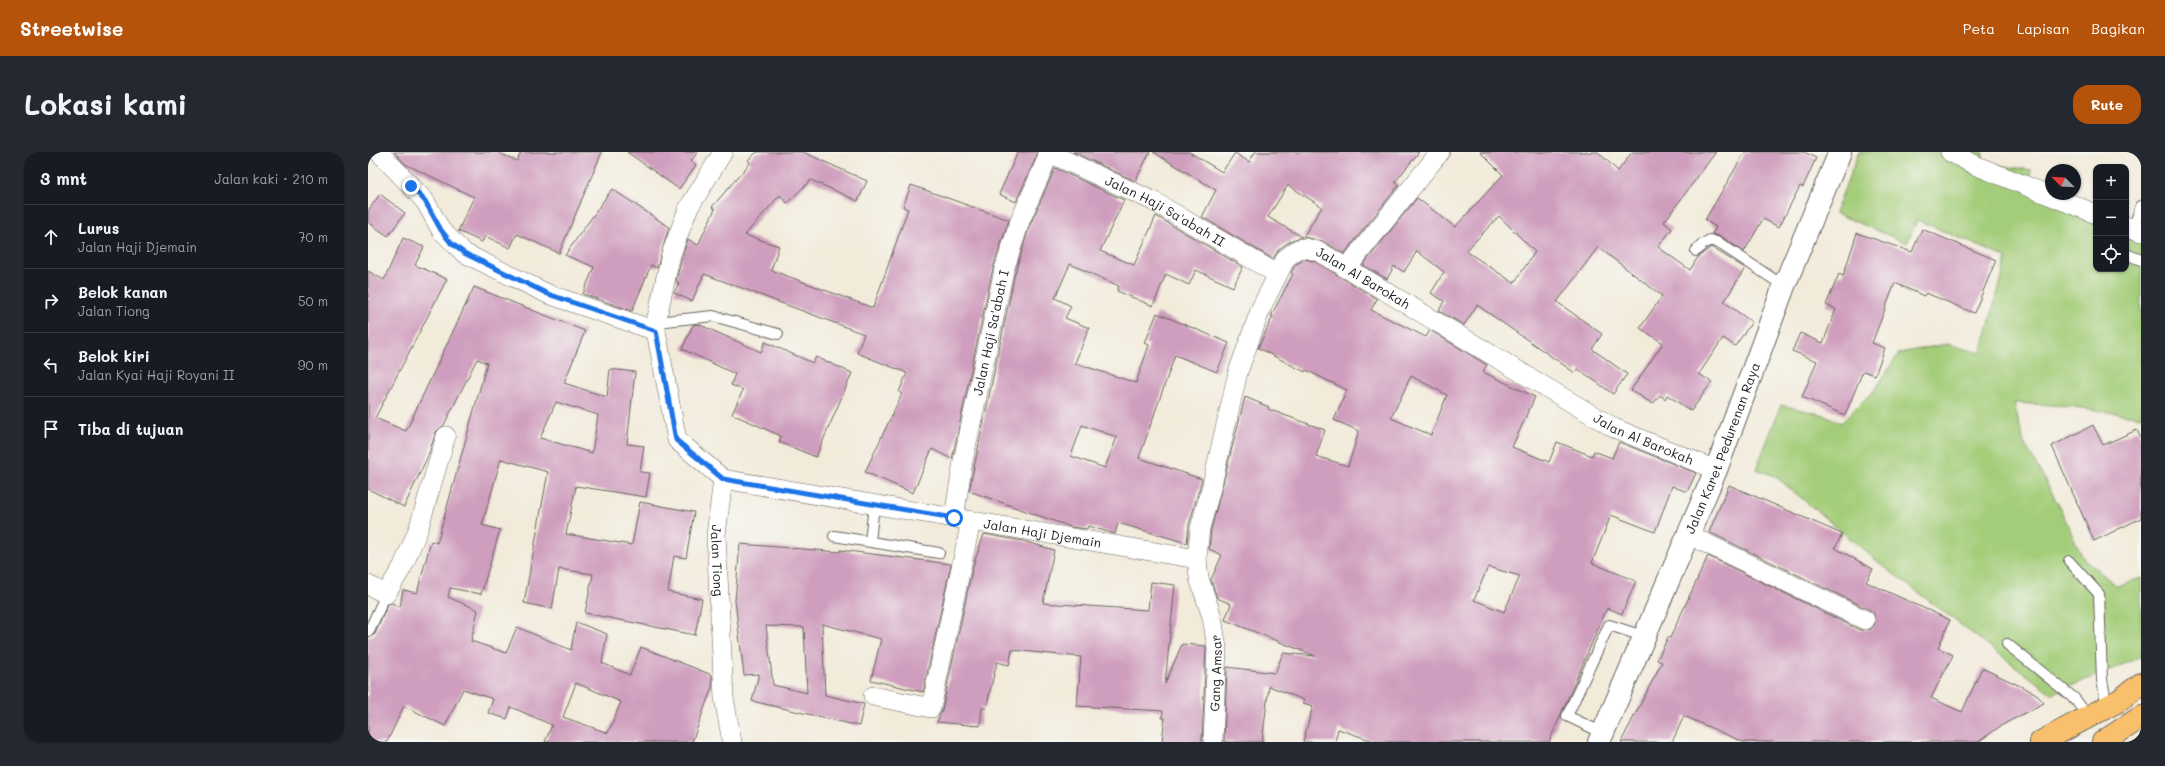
<!DOCTYPE html>
<html lang="id">
<meta charset="utf-8">
<style>
body{margin:0;font-family:Mali,sans-serif;background:#242831;color:#f1f3f6}
.controls{position:absolute;right:12px;top:12px;display:grid;overflow:hidden;border-radius:8px;box-shadow:0 1px 3px #0004}
.controls button{width:36px;height:36px;display:grid;place-items:center;padding:0;border:0;border-bottom:1px solid #363941;background:#171b24;color:#f1f3f6;font:20px sans-serif}
.compass{position:absolute;left:1677px;top:12px;width:36px;height:36px;border-radius:50%;background:#171b24;box-shadow:0 1px 3px #0004;rotate:294deg}
.stop{position:absolute;width:12px;height:12px;margin:-9px;border:3px solid #1a73e8;border-radius:50%;background:#fff}
.stop.end{background:#1a73e8;border-color:#fff;box-shadow:0 1px 4px #0008}
.list{margin:0;padding:0;list-style:none}
h2{display:flex;justify-content:space-between;align-items:center;height:52px;margin:0;padding:0 16px;font-size:17px}
h2 small{font-size:13px;font-weight:400;color:#9ea1a6}
.list li{display:grid;grid-template-columns:26px 1fr auto;gap:12px;align-items:center;box-sizing:border-box;height:64px;padding:0 16px;border-top:1px solid #363941}
.list b{display:block;font-size:15px;white-space:nowrap}
.list p{margin:0;font-size:13px;white-space:nowrap;color:#9ea1a6}
.list em{font-size:13px;font-style:normal;color:#9ea1a6}
.icon{flex:none;width:22px;height:22px;fill:none;stroke:currentColor;stroke-width:2;stroke-linecap:round;stroke-linejoin:round}
.map{position:relative;flex:none;width:1773px;height:590px;overflow:hidden;border-radius:16px}
header{display:flex;align-items:center;gap:24px;box-sizing:border-box;height:56px;padding:0 20px;background:#b45309;color:#fff}
header strong{font-size:19px}
nav{display:flex;gap:22px;margin-inline-start:auto;font-size:14px}
.intro{display:flex;align-items:center;justify-content:space-between;box-sizing:border-box;height:96px;padding:0 24px}
h1{margin:0;font-size:28px}
.button{padding:10px 18px;border-radius:16px;background:#b45309;color:#fff;font-size:14px;font-weight:700}
main{display:flex;gap:24px;padding:0 24px}
aside{flex:1;background:#171b24;border-radius:16px;box-shadow:0 1px 3px #0004}
.map>svg:first-child{display:block}
</style>
<header>
<strong>Streetwise</strong>
<nav><a>Peta</a><a>Lapisan</a><a>Bagikan</a></nav>
</header>
<div class="intro"><h1>Lokasi kami</h1><a class="button">Rute</a></div>
<main>
<aside>
<h2>3 mnt<small>Jalan kaki · 210 m</small></h2>
<ul class="list">
<li><svg class="icon" aria-label="ahead" viewBox="0 0 24 24"><path d="M12 20V5M6 11l6-6 6 6"/></svg><div><b>Lurus</b><p>Jalan Haji Djemain</p></div><em>70 m</em></li>
<li><svg class="icon" aria-label="right" viewBox="0 0 24 24"><path d="M7 20v-9h11M14 6l5 5-5 5"/></svg><div><b>Belok kanan</b><p>Jalan Tiong</p></div><em>50 m</em></li>
<li><svg class="icon" aria-label="left" viewBox="0 0 24 24"><path d="M17 20v-9H6M10 6l-5 5 5 5"/></svg><div><b>Belok kiri</b><p>Jalan Kyai Haji Royani II</p></div><em>90 m</em></li>
<li><svg class="icon" aria-label="arrive" viewBox="0 0 24 24"><path d="M6 21V4h12l-3 4 3 4H6"/></svg><div><b>Tiba di tujuan</b></div></li>
</ul>
</aside>
<div class="map">
<svg width="1773" height="590" viewBox="0 0 1773 590">
<rect width="100%" height="100%" fill="#f6f6f2"/>
<filter id="ink" filterUnits="userSpaceOnUse"><feTurbulence type="fractalNoise" baseFrequency=".025" numOctaves="2"/><feDisplacementMap in="SourceGraphic" scale="8" xChannelSelector="R" yChannelSelector="G"/><feConvolveMatrix kernelMatrix="1 2 1 2 8 2 1 2 1" color-interpolation-filters="sRGB"/></filter>
<filter id="wash" filterUnits="userSpaceOnUse"><feTurbulence type="fractalNoise" baseFrequency=".012" numOctaves="4" result="noise"/><feDisplacementMap in="SourceGraphic" scale="16" xChannelSelector="R" yChannelSelector="G"/><feGaussianBlur stdDeviation="0.9" result="paint"/><feColorMatrix in="noise" values="0 0 0 0 0 0 0 0 0 0 0 0 0 0 0 0 0 1.4 0 .05"/><feComposite in="paint" operator="in"/></filter>
<g filter="url(#wash)">
<rect width="100%" height="100%" fill="#f2ebda"/>
<path fill="#a4cd79" stroke="#60744a" d="M1491,0H1615L1614,11L1664,18L1659,38L1728,70V117H1758V83L1773,90V265L1700,254L1646,251L1656,291L1690,352L1715,406L1749,434L1773,426V505L1684,542L1510,410L1407,324L1388,317L1413,253L1457,263L1473,271L1508,236L1531,201L1579,192L1613,201L1639,106L1549,68L1539,91L1467,61Z"/>
<g id="blocks">
<path fill="#cf9dbd" fill-rule="evenodd" d="M26,0H129L149,9L153,0H234L191,101L149,82L142,96L117,84L114,90L90,79L106,45L37,12Z
M259,0H330L323,9L328,13L311,37Z
M389,0H435L499,29L490,49L443,28L419,51L412,43L377,83L411,94L403,118L505,156L540,57L535,55L543,33L641,68L625,116L584,307L564,297L545,341L497,320L534,242L531,240L539,221L489,201L496,182L336,122L324,149L306,141L311,131L308,129L314,105L320,87L330,93L347,57L344,55L382,11L380,8Z
M650,0H668L669,3L648,50L631,42Z
M705,0H782L767,29Z
M785,0H821L854,20L867,1L881,10L887,0H1051L1027,30L1031,33L976,102L955,89L935,85L954,55L920,33L900,65L934,85L924,88L911,97L905,107L834,65L848,38Z
M1112,0H1230L1250,19L1264,0H1348L1296,70L1304,77L1290,95L1322,118L1330,105L1343,95L1377,116L1356,150L1384,170L1367,194L1355,186L1331,222L1344,230L1323,259L1299,243L1297,247L1292,243L1285,252L1263,238L1295,191L1272,176L1294,144L1230,95L1189,150L1234,182L1224,197L1259,222L1245,242L1210,217L1207,221L1109,153L1096,173L1071,159L1076,149L1063,141L1076,120L1049,99L1036,120L1026,114L1019,127L995,113L1049,46L1087,75L1135,23ZM1131,64L1167,100L1146,131L1098,99Z
M1377,0H1436L1448,6L1435,35L1432,34L1411,75L1395,67L1376,100L1354,85L1344,82L1348,75L1337,68Z
M687,16L756,48L732,99L766,113L788,64L875,115L865,135L828,118L821,133L798,122L785,154L749,139L751,134L702,112L687,146L703,154L697,166L721,176L707,211L768,231L781,193L777,191L789,161L861,191L849,220L807,203L771,306L834,327L821,373L819,391L750,371L747,382L720,374L719,377L703,375L601,339L647,121L662,73ZM714,273L749,285L737,316L703,304Z
M244,37L301,75L289,116L283,113L264,159L215,142L226,115L197,103Z
M12,42L37,61L20,84L0,70V59Z
M1554,77L1628,108L1606,161L1558,141L1556,144L1527,131L1504,191L1517,196L1507,223L1495,219L1477,263L1434,245L1449,209L1424,199L1432,181L1455,191L1468,157L1458,153L1471,122L1475,124L1489,81L1544,100Z
M35,86L56,95L47,113L79,127L7,266L38,279L106,135L217,179L196,231L239,245L242,217L267,220L259,292L276,294L272,320L282,321L278,345L208,334L198,382L264,393L272,350L326,360L318,406L306,404L300,440L334,447L327,483L217,461L225,422L191,417L184,457L156,451L180,320L133,307L114,373L132,378L113,442L82,436L80,445L110,458L103,489L138,501L149,475L203,498L208,470L239,482L234,511L262,523L273,495L344,523V535L324,590H177L184,573L143,555L139,567L120,561L125,547L95,537L77,574L36,554L19,590H0V485L7,482L20,452L24,451L32,455L35,438L49,441L63,389L69,391L119,211L109,207L76,273L68,280L60,304L36,355L0,337V119L16,128ZM188,250L230,263L224,301L172,286ZM208,531L253,550L240,581L195,565Z
M937,107L948,110L1009,147L1003,158L1058,185L1062,178L1119,213L1115,220L1167,245L1144,295L1181,310L1189,290L1224,304L1226,299L1244,306L1251,290L1328,321L1319,340L1304,334L1287,380L1243,363L1224,411L1268,429L1254,462L1239,456L1181,590H1008L970,577L967,590H935L945,554L935,551L936,548L901,534L894,590H856L859,515L907,521L915,501L947,504L857,468L863,452L849,446L843,428L854,403L841,397L843,378L877,245L901,255L900,257L957,278L948,304L980,314L991,279L966,268L979,238L938,218L937,220L890,196L905,164H903L925,122L923,121L927,113ZM1043,224L1079,243L1063,283L1023,266ZM1120,415L1152,424L1136,460L1106,448Z
M330,172L393,200L397,190L445,211L448,205L484,221L448,305L411,290L413,284L364,262L375,238L363,233L367,222L314,197L325,173Z
M1725,273L1735,293L1769,278L1773,287V366L1726,389L1684,294Z
M1361,333L1474,382L1467,396L1505,417L1498,430L1582,468L1570,496L1585,503L1563,546L1594,560L1614,516L1667,541L1676,551L1634,573L1610,590H1375L1316,564L1304,590H1253L1294,510L1289,508L1300,485L1302,486L1340,404L1492,478L1503,477L1507,472L1506,462L1502,458L1341,380Z
M616,382L655,389L686,398L675,451L780,458L783,430L807,433L797,532L814,492L838,494L834,590L794,589L797,566H794L795,559L709,554L713,505L644,498L641,513L629,510L618,556H614L612,574L569,570L574,558L605,414Z
M372,392L472,400V398L583,412L555,540L503,528L513,487L454,472L457,543L496,552L491,574L384,549L391,522L376,523L367,449ZM398,474L436,475L439,541L405,533Z"/>
</g>
</g>
<g filter="url(#ink)">
<use href="#blocks" fill-opacity="0" stroke="#67645e" stroke-width="1"/>
<g fill="none" stroke-linecap="round" stroke-linejoin="round">
<defs>
<path id="service" d="M1765,77L1773,54
M1328,99L1335,92L1342,88L1351,91L1416,134
M1758,102L1773,108
M288,170L345,164L410,182
M466,384L571,401
M502,389L506,353
M1701,409L1731,442L1734,528L1739,555
M1,479L18,442
M1639,492L1707,547L1721,566
M1235,581L1199,564L1241,473L1278,485"/>
<g id="minor">
<path d="M11,0L57,49L73,78L96,101L180,142L288,179"/>
<path id="s1" d="M355,0L320,57L303,102L288,170V179L309,288L355,327L829,407"/>
<path id="s2" d="M679,0L785,49L909,122"/>
<path d="M1582,0L1609,14L1728,62"/>
<path d="M1758,74L1773,80"/>
<path d="M978,117L1072,0"/>
<path id="s3" d="M355,327L348,383L356,546L364,590"/>
<path id="s4" d="M586,366L595,309L636,118L652,69L682,0"/>
<path d="M1321,383L1497,468"/>
<path d="M0,433L18,442L35,414L50,378L78,284"/>
<path d="M505,544L563,556L603,369"/>
<path id="s5" d="M845,590L849,496L844,465L831,426L829,407L832,376L844,333L870,220L893,156L918,106L930,97L938,96L952,100L1246,276L1348,318"/>
</g>
<g id="tertiary">
<path id="s6" d="M1231,590L1348,318L1416,134L1472,0"/>
</g>
<path id="primary" d="M1673,590L1752,548L1773,532
M1735,590L1773,565"/>
</defs>
<use href="#service" stroke="#67645e" stroke-width="12"/>
<use href="#minor" stroke="#67645e" stroke-width="20"/>
<use href="#tertiary" stroke="#67645e" stroke-width="24"/>
<use href="#primary" stroke="#67645e" stroke-width="24"/>
<use href="#service" stroke="#fff" stroke-width="10"/>
<use href="#minor" stroke="#fff" stroke-width="19"/>
<use href="#tertiary" stroke="#fff" stroke-width="22"/>
<use href="#primary" stroke="#f8bf6c" stroke-width="22"/>
</g>
</g>
<g fill="none" stroke-linecap="round" stroke-linejoin="round" filter="url(#ink)">
<path stroke="#1a73e8" stroke-width="5" d="M43,34L57,49L73,78L83,91L96,101L180,142L288,179L308,288L355,327L586,366"/>
</g>
<g text-anchor="middle" stroke-width="3" stroke-linejoin="round" paint-order="stroke">
<g font-size="13" fill="#1c1c1c" stroke="#f6f6f2">
<text dy="5" stroke="none"><textPath href="#s2" startOffset="132">Jalan Haji Sa'abah II</textPath></text>
<text dy="5" stroke="none"><textPath href="#s5" startOffset="589">Jalan Al Barokah</textPath></text>
<text dy="5" stroke="none"><textPath href="#s4" startOffset="189">Jalan Haji Sa'abah I</textPath></text>
<text dy="5" stroke="none"><textPath href="#s5" startOffset="913">Jalan Al Barokah</textPath></text>
<text dy="5" stroke="none"><textPath href="#s6" startOffset="319">Jalan Karet Pedurenan Raya</textPath></text>
<text dy="5" stroke="none"><textPath href="#s1" startOffset="689">Jalan Haji Djemain</textPath></text>
<text dy="5" stroke="none"><textPath href="#s3" startOffset="82">Jalan Tiong</textPath></text>
<text dy="5" stroke="none"><textPath href="#s5" startOffset="69">Gang Amsar</textPath></text>
</g>
</g>
</svg>
<div class="controls">
<button>+</button>
<button>−</button>
<button><svg class="icon" aria-label="locate" viewBox="0 0 24 24"><circle cx="12" cy="12" r="6"/><path d="M12 2v4M12 18v4M2 12h4M18 12h4"/></svg></button>
</div>
<svg class="compass" viewBox="-18 -18 36 36"><path d="M0-13l5 13h-10z" fill="#e53935"/><path d="M0 13l5-13h-10z" fill="#9ea1a6"/></svg>
<div class="stop" style="left:586px;top:366px"></div>
<div class="stop end" style="left:43px;top:34px"></div>
</div>
</main>
